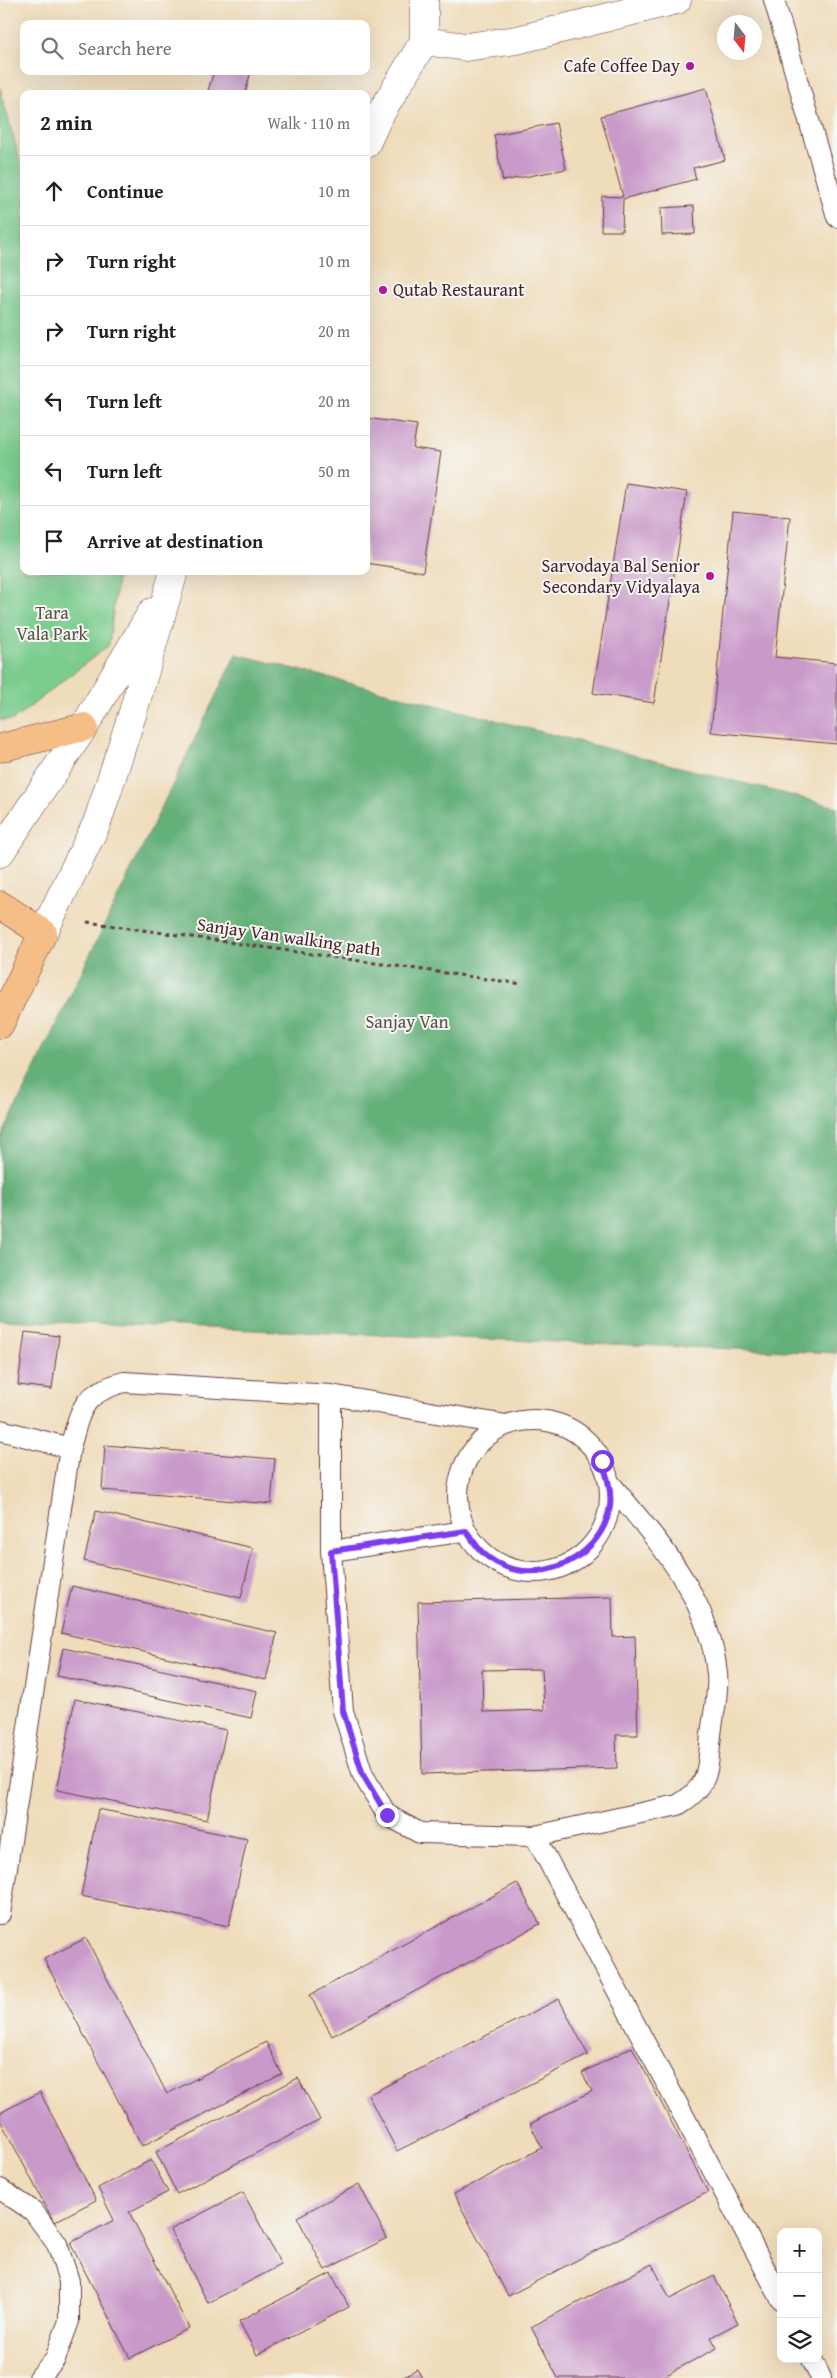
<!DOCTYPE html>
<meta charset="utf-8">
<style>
body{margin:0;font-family:"Gentium Book Plus",serif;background:#f2f2f2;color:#202124}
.controls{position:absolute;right:15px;bottom:15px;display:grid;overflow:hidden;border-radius:10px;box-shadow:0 5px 20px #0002}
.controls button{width:45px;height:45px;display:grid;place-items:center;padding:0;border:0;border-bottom:1px solid #e0e0e0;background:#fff;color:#202124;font:25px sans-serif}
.compass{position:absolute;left:717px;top:15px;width:45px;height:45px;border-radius:50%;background:#fff;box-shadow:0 5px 20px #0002;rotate:164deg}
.stop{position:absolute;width:15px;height:15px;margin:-11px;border:4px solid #7c3aed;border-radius:50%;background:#fff}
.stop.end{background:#7c3aed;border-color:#fff;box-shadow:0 1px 5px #0008}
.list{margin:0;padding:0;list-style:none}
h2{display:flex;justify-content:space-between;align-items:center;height:65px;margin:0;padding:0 20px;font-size:21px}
h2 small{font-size:16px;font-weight:400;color:#757577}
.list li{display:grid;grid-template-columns:32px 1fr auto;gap:15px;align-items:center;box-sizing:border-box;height:70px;padding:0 20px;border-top:1px solid #e0e0e0}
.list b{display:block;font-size:19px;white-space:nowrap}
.list em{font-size:16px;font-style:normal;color:#757577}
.icon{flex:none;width:28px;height:28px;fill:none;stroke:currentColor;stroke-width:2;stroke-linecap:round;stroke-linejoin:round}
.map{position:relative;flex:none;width:837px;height:2378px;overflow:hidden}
.search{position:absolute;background:#fff;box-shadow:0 5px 20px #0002;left:20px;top:20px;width:350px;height:55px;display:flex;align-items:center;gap:12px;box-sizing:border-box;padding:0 18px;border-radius:10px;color:#757577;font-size:19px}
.panel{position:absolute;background:#fff;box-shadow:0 5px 20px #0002;left:20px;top:90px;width:350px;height:485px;border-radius:10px}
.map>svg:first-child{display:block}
</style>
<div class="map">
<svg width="837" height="2378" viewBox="0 0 837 2378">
<rect width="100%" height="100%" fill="#f6f6f2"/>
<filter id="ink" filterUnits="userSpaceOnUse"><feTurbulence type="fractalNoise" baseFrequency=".02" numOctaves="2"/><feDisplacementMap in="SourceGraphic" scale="10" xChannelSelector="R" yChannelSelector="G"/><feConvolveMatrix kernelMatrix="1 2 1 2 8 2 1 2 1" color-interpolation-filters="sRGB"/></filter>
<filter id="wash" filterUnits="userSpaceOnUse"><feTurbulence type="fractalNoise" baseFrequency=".0096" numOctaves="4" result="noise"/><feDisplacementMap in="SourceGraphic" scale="20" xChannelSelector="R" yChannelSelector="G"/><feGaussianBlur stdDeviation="1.12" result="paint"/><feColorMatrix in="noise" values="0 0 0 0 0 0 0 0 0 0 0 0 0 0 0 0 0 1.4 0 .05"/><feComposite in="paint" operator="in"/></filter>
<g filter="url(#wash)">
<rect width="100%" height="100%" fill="#efdcba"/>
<path fill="#7bcc8e" stroke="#62765c" d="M0,88L24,176V571H118L109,645L13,720H0Z"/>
<path fill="#64b079" stroke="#576852" d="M236,654L837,807V1353L0,1320V1140Z"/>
<g id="blocks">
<path fill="#c999c9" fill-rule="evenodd" d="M214,71H251L245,94H207Z
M706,88L725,160L693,168L696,179L623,199L622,231H601L602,196L623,197L601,116Z
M556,123L566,169L503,181L494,135Z
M694,206L695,234L662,235L661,208Z
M366,418L417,425L413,448L441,452L423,572L366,563Z
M626,483L687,492L654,703L593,693Z
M733,511L790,517L775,657L837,663V744L711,732Z
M25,1332L59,1336L52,1389L18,1385Z
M105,1445L275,1459L271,1504L102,1490Z
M96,1511L253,1548L241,1598L84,1561Z
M72,1586L277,1633L266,1680L61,1633Z
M612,1597L613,1637L635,1636L638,1735H616L617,1768L422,1774L418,1602ZM542,1669L544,1710L483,1712L482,1670Z
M63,1648L257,1691L251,1718L57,1676Z
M75,1699L226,1730L207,1820L57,1790Z
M98,1809L247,1839L229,1926L81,1896Z
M517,1883L540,1924L332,2036L310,1995Z
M86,1938L167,2094L266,2042L282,2074L142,2146L44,1959Z
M559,1999L588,2055L397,2151L368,2095Z
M632,2047L708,2192L508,2296L454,2194L542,2148L530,2124L592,2091L582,2073Z
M298,2078L320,2120L177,2194L156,2152Z
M40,2092L96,2200L54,2222L0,2120V2113Z
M151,2160L168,2192L129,2212L189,2328L130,2358L70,2243L114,2220L98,2188Z
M359,2184L387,2238L325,2270L297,2217Z
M243,2192L281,2265L208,2303L170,2230Z
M652,2264L670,2299L714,2276L738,2323L711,2337L717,2348L660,2378H558L531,2327Z
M331,2273L349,2307L257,2355L239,2321Z
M417,2369L422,2378H400Z"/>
</g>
</g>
<g filter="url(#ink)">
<use href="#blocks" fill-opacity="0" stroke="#633b40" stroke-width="1"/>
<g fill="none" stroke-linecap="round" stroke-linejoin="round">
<defs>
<path id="service" d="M774,0L837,217
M331,1395L506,1425
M458 1496a76 76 0 1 1 152 0a76 76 0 1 1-152 0Z
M0,1430L70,1448L0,1914
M70,1448C81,1409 81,1394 124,1382L331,1395V1551L466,1531
M609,1482C656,1539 710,1597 717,1674C719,1693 713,1716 711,1735C707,1770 711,1785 678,1805L535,1836L781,2299
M331,1551L343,1711L363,1775L387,1815L420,1833L535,1836
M0,2189L33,2211L57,2244L69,2281V2321L55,2359L39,2378
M812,2359L821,2378"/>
<path id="tertiary" d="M424,41L466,47L517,40L677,0
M366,144L378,118L424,41V0
M0,853L84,727L152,612
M43,933L97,823L133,712L173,575"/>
<path id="trunk" d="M0,748L84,727
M0,905L43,933L0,1024"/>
</defs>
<use href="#service" stroke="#633b40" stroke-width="22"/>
<use href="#tertiary" stroke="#633b40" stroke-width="29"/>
<use href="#trunk" stroke="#633b40" stroke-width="29"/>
<path stroke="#633b40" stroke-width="3" stroke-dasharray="4 4" stroke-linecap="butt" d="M87,922L522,984"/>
<use href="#service" stroke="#fff" stroke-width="20"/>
<use href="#tertiary" stroke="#fff" stroke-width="28"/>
<use href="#trunk" stroke="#f6be87" stroke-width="28"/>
</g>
</g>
<g fill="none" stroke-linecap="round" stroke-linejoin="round" filter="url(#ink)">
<path stroke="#7c3aed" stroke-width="6" d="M387,1815L363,1775L343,1711L331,1551L466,1531C471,1537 475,1544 480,1550C522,1594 601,1565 610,1506C612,1491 607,1476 602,1461"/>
</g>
<g fill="#b5179e" stroke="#f6f6f2" stroke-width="2">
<circle cx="690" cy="66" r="5"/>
<circle cx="383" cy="290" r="5"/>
<circle cx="710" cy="576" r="5"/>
</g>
<g text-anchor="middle" stroke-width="4" stroke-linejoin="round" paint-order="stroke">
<g font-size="18" fill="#4a1f2b" stroke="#f6f6f2" text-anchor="end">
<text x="680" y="72">Cafe Coffee Day</text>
<text x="393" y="296" text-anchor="start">Qutab Restaurant</text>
<text x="700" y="572">Sarvodaya Bal Senior<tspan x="700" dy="21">Secondary Vidyalaya</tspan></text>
</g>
<g font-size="18" fill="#595349" stroke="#f6f6f2">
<text x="52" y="619">Tara<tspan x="52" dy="21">Vala Park</tspan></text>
<text x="407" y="1028">Sanjay Van</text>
</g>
<g font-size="18" fill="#4a1f2b" stroke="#f6f6f2">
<text transform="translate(289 937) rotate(8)" y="6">Sanjay Van walking path</text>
</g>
</g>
</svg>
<div class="controls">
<button>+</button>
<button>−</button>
<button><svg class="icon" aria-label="layers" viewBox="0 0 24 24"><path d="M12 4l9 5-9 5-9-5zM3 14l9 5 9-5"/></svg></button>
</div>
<svg class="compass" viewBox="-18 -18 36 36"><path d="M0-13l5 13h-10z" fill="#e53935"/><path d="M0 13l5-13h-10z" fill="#757577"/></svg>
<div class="stop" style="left:602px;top:1461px"></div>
<div class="stop end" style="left:387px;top:1815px"></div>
<div class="search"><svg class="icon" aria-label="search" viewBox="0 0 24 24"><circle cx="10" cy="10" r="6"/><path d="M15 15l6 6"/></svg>Search here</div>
<section class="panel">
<h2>2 min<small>Walk · 110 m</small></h2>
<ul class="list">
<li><svg class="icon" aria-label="ahead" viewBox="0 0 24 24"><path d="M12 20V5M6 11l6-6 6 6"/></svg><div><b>Continue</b></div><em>10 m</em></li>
<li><svg class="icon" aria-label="right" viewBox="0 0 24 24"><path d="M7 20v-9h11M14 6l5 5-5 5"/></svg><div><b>Turn right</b></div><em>10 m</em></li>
<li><svg class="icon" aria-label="right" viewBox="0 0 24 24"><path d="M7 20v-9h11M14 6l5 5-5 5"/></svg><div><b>Turn right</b></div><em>20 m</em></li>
<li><svg class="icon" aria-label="left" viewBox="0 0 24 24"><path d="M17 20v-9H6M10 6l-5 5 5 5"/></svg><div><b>Turn left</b></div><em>20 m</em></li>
<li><svg class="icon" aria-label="left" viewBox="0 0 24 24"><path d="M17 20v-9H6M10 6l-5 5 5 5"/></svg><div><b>Turn left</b></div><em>50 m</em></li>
<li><svg class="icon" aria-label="arrive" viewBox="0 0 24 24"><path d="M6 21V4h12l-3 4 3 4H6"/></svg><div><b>Arrive at destination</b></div></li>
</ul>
</section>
</div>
